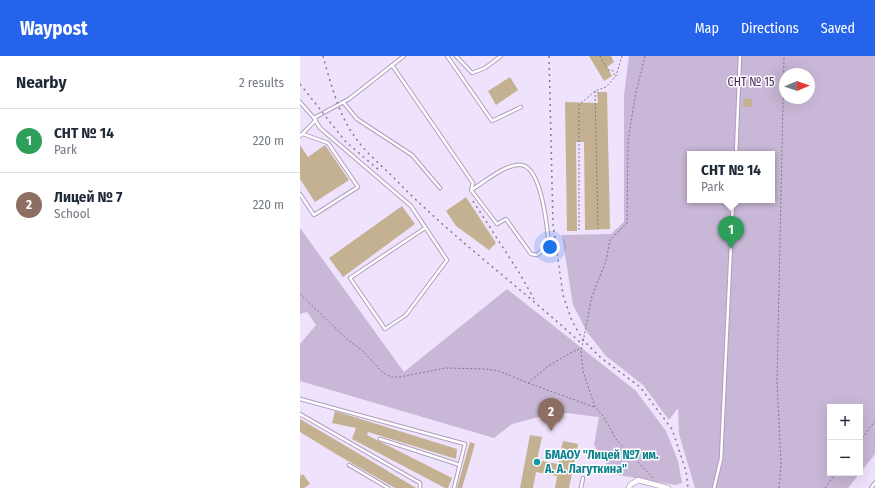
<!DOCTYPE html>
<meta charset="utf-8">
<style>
body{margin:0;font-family:"Fira Sans Condensed",sans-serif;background:#f6f6f7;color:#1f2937}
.controls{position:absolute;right:12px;bottom:12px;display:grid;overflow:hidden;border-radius:0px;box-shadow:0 4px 16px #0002}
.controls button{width:36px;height:36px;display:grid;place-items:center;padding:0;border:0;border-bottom:1px solid #e0e1e3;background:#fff;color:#1f2937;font:20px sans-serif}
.compass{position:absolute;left:479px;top:12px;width:36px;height:36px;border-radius:50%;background:#fff;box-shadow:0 4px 16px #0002;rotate:88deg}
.you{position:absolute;left:250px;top:191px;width:14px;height:14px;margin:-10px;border:3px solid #fff;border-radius:50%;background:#1a73e8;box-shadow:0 0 0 6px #1a73e833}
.badge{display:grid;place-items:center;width:26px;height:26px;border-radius:50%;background:#2563eb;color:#fff;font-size:13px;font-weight:700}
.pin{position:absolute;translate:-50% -33px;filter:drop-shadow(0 1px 2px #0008)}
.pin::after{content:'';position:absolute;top:21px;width:14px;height:12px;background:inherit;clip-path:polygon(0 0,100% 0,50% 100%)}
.popup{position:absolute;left:387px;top:95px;width:88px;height:52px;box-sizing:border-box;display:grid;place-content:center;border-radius:0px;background:#fff;filter:drop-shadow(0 1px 3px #0005);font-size:13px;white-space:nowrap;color:#747a83}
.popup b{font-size:15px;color:#1f2937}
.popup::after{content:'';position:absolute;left:50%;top:100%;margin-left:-8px;border:8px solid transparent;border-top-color:#fff}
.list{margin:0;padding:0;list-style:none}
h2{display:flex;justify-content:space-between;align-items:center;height:52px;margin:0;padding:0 16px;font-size:17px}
h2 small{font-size:13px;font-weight:400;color:#747a83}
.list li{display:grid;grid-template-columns:26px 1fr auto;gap:12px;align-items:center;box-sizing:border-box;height:64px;padding:0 16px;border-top:1px solid #e0e1e3}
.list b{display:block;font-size:15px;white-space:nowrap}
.list p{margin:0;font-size:13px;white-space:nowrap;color:#747a83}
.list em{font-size:13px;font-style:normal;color:#747a83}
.map{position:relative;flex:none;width:575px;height:432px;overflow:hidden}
header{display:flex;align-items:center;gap:24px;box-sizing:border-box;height:56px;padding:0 20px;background:#2563eb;color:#fff}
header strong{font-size:19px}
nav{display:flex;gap:22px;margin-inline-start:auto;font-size:14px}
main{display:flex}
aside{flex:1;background:#fff}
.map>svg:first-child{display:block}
</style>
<header>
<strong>Waypost</strong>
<nav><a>Map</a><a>Directions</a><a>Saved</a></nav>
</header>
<main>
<aside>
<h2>Nearby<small>2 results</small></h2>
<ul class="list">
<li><span class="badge" style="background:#2e9e5b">1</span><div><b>СНТ № 14</b><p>Park</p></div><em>220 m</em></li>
<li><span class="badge" style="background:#8d6e63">2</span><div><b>Лицей № 7</b><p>School</p></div><em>220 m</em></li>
</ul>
</aside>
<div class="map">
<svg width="575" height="432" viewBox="0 0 575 432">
<rect width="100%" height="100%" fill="#efe2fc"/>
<path fill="#c8b7d6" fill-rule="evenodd" d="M329,0H575V398L548,432H395L379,378L378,352L369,364L343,329L306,300L287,276L273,249L262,179L311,178L324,166V39ZM485,18H509V42H485ZM390,98H472V144H390ZM530,351H560V417H530Z
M0,172L104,316L207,233L336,335L366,375L378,405L382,427L375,429L313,418L294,389L299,361L258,356L212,368L194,382L0,325V288L16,269L7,256L0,258Z"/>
<path fill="#c4b192" d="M289,0H311L314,6L307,11L312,20L304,25Z
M210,21L218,34L196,49L188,35Z
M297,36H307L310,173L285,174L284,86H276L277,175H267L265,46L298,47Z
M444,43H452V51H443Z
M0,89L8,101L25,89L49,124L15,146L0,123Z
M166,141L196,187L189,194L156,170L146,155Z
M102,150L115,168L43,221L29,202Z
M35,355L157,393L156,403L68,376L67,379L152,422L148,432H145L52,383L56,372L32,367Z
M0,363L51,393L116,432H95L36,398L0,376Z
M230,379L242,381L237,404L258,408L263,385L278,388L269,432H255L257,420L236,416L233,432H220Z
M170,386L175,388L162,432H157Z
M3,418L10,428L4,432H0V420Z"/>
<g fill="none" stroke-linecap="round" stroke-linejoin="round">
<defs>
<path id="service" d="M147,0L192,65L221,51
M156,0L172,17L185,12L201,0
M92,9L173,127L171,134L197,168L206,163L231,198L237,199L249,189C247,173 242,104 217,109C201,111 185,126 171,134
M0,46L14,62L49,43L104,0
M43,46L57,63L112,99L140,132
M14,62L20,72L111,150L147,204L106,259L85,273L50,222L125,172
M0,80L16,64
M436,98L440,0
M0,138L14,159L58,131L28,87L3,78
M0,343L165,388L154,432
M0,358L120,427V432
M80,383L160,409
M49,409L88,432
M281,432L283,422
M414,432L421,403L433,144
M571,432L575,427"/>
<path id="minor" d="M329,432L330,429L338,424L368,432"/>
</defs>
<use href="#service" stroke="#af9ebd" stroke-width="4.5"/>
<use href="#minor" stroke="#af9ebd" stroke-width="6"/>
<path stroke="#81788a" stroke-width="1" stroke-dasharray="2 2" stroke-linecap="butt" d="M300,0L308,14H312L315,19
M345,0L335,41L328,85L327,167L310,184L306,205L292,240L281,296L283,315L295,351L303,360L316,383L354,423
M295,35L298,173
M279,174V49L295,35L306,31L316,20L322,0
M0,238L49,285L62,294L82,316L91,321H100L146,312L185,313L199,315L228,327L248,310L274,295L282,292
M228,327L294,351
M560,385L575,365
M479,432L481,408L477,326L484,0
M525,432L536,417"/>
<use href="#service" stroke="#fff" stroke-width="2.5"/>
<use href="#minor" stroke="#fff" stroke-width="4.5"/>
<path stroke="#837a8c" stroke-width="1.5" stroke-dasharray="2 4" stroke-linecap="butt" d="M23,0C30,25 39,60 55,81C65,96 80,108 93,121C151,181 219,230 281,287
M249,0L253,168L263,239L272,265L283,284L300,301L340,331L372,373L386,415L388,432
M0,28L45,85L80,115
M173,145L220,218L234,243"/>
</g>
<circle fill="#0f9aa8" stroke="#fff" stroke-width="1.5" cx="237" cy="406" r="4"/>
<g text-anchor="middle" stroke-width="3" stroke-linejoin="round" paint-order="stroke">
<g font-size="12" fill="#4a2b60" stroke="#fff">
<text x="451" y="30">СНТ № 15</text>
</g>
<g font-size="12" font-weight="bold" fill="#0d838f" stroke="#fff" text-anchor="start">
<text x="245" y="403">БМАОУ "Лицей №7 им.<tspan x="245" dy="14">А. А. Лагуткина"</tspan></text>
</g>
</g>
</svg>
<div class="controls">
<button>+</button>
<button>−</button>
</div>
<svg class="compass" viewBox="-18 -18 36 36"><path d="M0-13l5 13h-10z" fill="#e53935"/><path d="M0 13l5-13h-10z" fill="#747a83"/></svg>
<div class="you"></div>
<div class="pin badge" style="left:431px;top:193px;background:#2e9e5b">1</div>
<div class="popup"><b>СНТ № 14</b>Park</div>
<div class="pin badge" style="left:251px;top:375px;background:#8d6e63">2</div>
</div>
</main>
